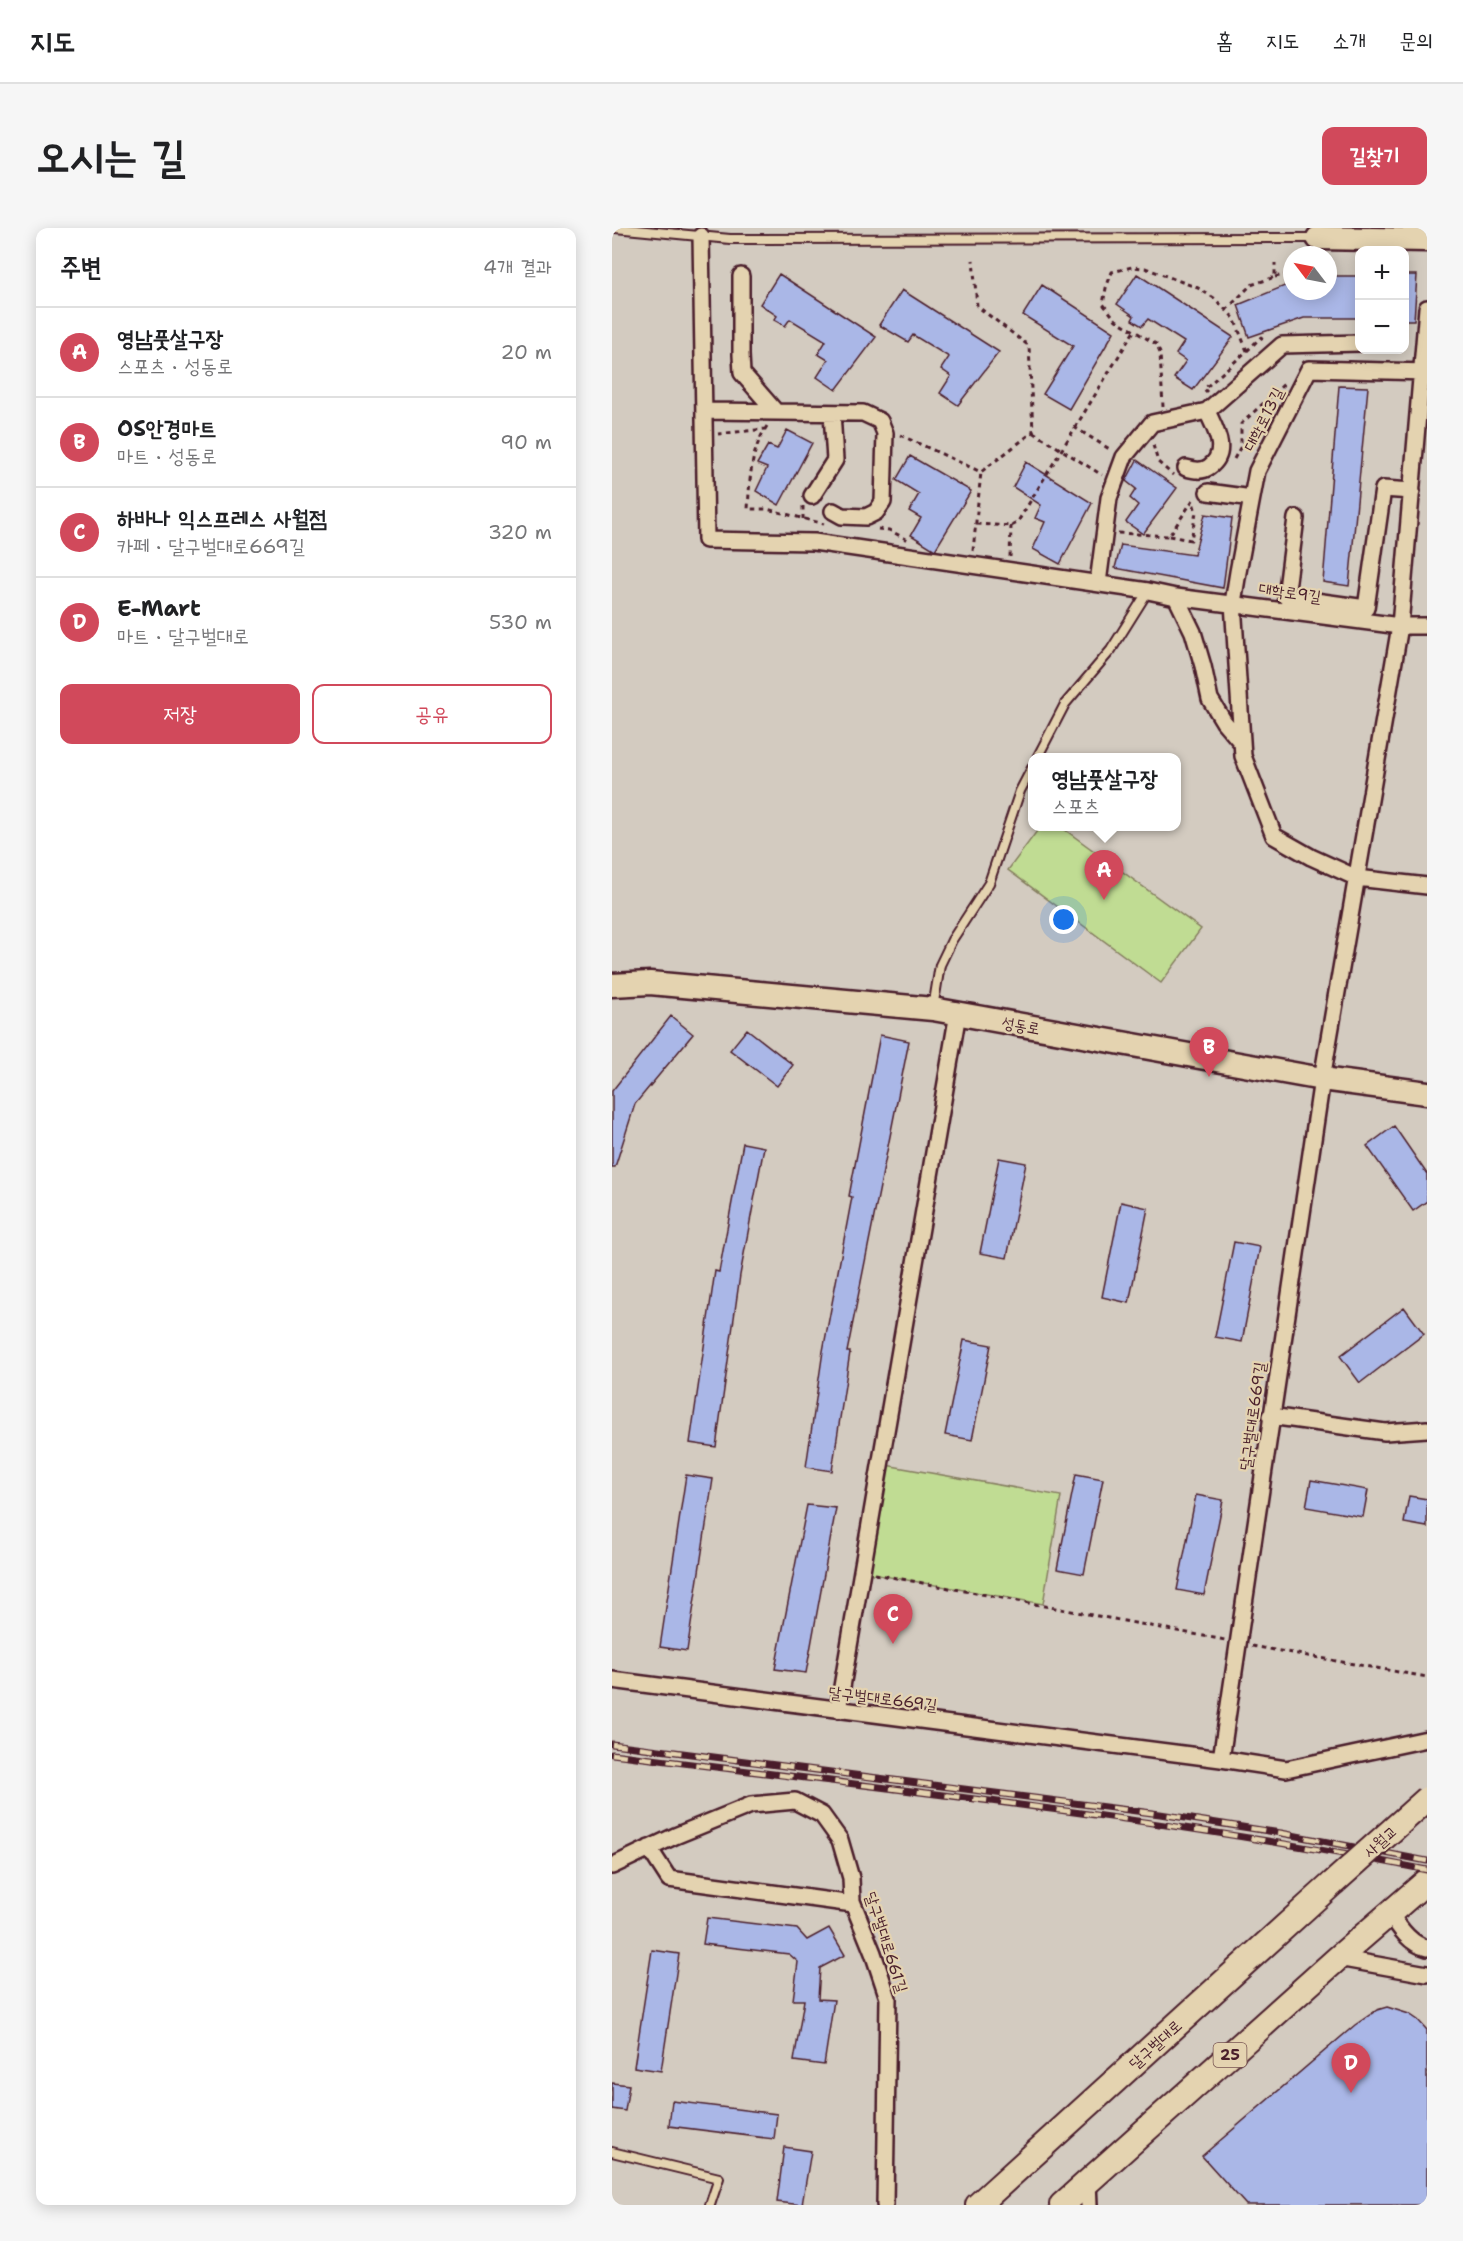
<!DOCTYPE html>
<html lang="ko">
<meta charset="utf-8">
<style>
body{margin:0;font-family:"Shantell Sans","Poor Story",sans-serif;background:#f6f6f6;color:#202124}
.controls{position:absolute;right:18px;top:18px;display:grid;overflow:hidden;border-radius:12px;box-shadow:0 3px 15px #0003}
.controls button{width:54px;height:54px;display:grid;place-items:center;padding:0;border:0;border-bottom:2px solid #e0e0e0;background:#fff;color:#202124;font:30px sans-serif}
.compass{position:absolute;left:671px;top:18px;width:54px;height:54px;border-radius:50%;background:#fff;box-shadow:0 3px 15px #0003;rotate:302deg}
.you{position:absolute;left:452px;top:692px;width:21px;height:21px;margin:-15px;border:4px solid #fff;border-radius:50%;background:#1a73e8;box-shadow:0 0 0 9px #1a73e833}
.badge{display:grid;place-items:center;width:39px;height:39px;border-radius:50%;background:#d1495b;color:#fff;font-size:20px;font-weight:700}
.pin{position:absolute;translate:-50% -50px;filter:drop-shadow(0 2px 3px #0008)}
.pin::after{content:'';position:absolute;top:32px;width:21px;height:18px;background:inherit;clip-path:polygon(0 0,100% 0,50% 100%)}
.popup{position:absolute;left:416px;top:525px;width:153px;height:78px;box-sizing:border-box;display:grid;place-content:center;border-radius:12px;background:#fff;filter:drop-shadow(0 2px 4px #0005);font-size:20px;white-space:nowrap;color:#757577}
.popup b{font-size:22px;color:#202124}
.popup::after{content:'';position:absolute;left:50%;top:100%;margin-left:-12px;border:12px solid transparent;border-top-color:#fff}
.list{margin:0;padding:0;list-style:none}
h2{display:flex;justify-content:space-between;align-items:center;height:78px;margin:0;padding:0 24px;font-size:26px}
h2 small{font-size:20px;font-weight:400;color:#757577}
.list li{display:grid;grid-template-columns:39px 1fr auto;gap:18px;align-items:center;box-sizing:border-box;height:90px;padding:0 24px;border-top:2px solid #e0e0e0}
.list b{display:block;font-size:22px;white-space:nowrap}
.list p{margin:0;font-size:20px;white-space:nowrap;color:#757577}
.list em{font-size:20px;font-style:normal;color:#757577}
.actions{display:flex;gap:12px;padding:18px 24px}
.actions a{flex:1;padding:14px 0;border:2px solid #d1495b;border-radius:12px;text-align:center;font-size:21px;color:#d1495b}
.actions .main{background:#d1495b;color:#fff}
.map{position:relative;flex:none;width:815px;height:1977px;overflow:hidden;border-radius:12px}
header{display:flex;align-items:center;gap:36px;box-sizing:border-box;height:84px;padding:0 30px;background:#fff;border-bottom:2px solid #e0e0e0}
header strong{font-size:28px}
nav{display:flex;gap:33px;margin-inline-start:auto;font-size:21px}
.intro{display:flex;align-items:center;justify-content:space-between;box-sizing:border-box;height:144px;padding:0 36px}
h1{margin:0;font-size:42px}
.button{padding:15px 27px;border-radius:12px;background:#d1495b;color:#fff;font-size:21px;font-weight:700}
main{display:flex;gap:36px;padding:0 36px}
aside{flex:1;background:#fff;border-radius:12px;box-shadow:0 3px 15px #0003}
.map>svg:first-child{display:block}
</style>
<header>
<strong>지도</strong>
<nav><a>홈</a><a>지도</a><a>소개</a><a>문의</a></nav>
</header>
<div class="intro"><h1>오시는 길</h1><a class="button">길찾기</a></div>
<main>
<aside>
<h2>주변<small>4개 결과</small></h2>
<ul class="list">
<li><span class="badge">A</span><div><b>영남풋살구장</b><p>스포츠 · 성동로</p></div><em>20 m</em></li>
<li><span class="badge">B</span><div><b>OS안경마트</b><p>마트 · 성동로</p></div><em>90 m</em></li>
<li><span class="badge">C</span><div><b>하바나 익스프레스 사월점</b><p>카페 · 달구벌대로669길</p></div><em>320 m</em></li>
<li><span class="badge">D</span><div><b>E-Mart</b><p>마트 · 달구벌대로</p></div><em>530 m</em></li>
</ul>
<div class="actions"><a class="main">저장</a><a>공유</a></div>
</aside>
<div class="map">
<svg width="815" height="1977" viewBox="0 0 815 1977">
<rect width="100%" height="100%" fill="#d3cbc0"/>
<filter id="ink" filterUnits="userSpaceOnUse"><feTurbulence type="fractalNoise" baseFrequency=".0167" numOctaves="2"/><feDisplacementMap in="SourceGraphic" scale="12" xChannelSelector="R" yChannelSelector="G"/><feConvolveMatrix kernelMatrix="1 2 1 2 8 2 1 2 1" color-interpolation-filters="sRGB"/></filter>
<g filter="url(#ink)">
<path fill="#c0dc93" stroke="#857e5f" stroke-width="1.5" d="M428,599H449L589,701L549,755L396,642Z
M268,1236L449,1268L431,1376L249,1344Z"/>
<path fill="#aab7e7" stroke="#4a1f2b" stroke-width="1.5" d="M167,46L264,109L224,162L205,149L216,132L206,126L214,113L178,91L173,98L162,92L165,88L148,76Z
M525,46L621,109L581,162L562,150L574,133L564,126L572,114L536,91L530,98L520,92L522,88L505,76Z
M792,47H805L802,92H792Z
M716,48H747V90H692L637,109L626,77L680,55V63H716Z
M430,57L502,104L457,181L431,166L461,118L411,87Z
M290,62L387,124L346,177L328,165L339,148L329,141L337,129L301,107L296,114L267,97Z
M727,158L756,159L737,358L711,354Z
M175,202L200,215L167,277L144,263L155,240L145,236L156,217L165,221Z
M298,228L359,263L323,322L299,307L309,290L297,283L307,266L284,252Z
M525,232L565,260L531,306L514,294L526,277L518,270L524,261L514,253Z
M414,234L480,275L448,336L421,321L433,294L423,290L429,277L401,259Z
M593,286L620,290L611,360L503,340L509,317L582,327Z
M59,788L81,806L23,876L3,939H0V863Z
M135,801L181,837L165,858L118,822Z
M268,807L297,813L235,1124H238L220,1243L194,1239L211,1123L240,969L237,968Z
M782,898L815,946V973L801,983L755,918Z
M131,915L152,919L128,1047L104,1219L78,1215L103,1043L107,1044Z
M387,930L414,935L395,1030L368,1025Z
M509,974L536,980L517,1075L490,1069Z
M622,1014L648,1019L630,1114L603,1109Z
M792,1079L812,1106L748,1155L728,1128Z
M352,1112L379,1117L360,1212L333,1207Z
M464,1246L491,1251L472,1346L445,1341Z
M74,1247L101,1251L75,1423L48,1419Z
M699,1252L756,1262L751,1289L694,1279Z
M584,1267L611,1272L592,1367L565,1362Z
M797,1268L815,1271V1299L792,1295Z
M195,1277L224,1280L194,1445L163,1441Z
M95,1690L185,1701L195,1712L217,1700L233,1727L208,1740L206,1771L222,1772L212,1837L182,1833L192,1772H181L186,1734L177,1726L91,1716Z
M40,1722L67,1726L49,1843L22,1839Z
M775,1779L797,1786L806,1792L815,1802V1977H634L590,1928L743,1797L765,1782Z
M0,1855L17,1857L13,1883L0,1881Z
M60,1873L165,1886L162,1911L57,1898Z
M172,1919L199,1923L190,1977L165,1974Z"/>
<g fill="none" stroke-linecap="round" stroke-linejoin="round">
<defs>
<path id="lane" d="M3,0L118,11L705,10
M425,530L453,476L499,422L536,363
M321,780L328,737L340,712L377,655L408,563L420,540
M0,1924L107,1950L98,1977"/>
<path id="street" d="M89,8L94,312L202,314L536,363L564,369L788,398H815
M129,48V127L130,145L164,184
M815,144L697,141L645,243L626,344L621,375L631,528L662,608L699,629L745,650L815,658
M92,183L251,185L268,193L273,205L271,274L264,284L254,289L230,288L221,283
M574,240C582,242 590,244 597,239C618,224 603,201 595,183
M596,264L640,270
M200,268L223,232L220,185
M684,290L674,369L754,380L771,261L800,263
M486,355L497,270L512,229L540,195L595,183L670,117L748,115
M564,369L581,404L591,438L598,471L612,494L630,515
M658,1188L773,1204L815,1201
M0,1452L609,1531L674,1541L815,1511
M226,1482L346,785
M609,1531L710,851L788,398L815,80
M37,1620L57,1651L241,1676
M0,1638L63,1608L139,1577L183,1573L210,1587L228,1612L239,1650L240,1673L261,1725L276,1770L273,1977
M779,1686C787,1700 798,1716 815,1720
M726,1730L815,1746
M476,1953L477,1977"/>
<path id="secondary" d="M706,10L815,12
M0,757L38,755L321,781L710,851L815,865"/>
<path id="primary" d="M366,1977L721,1655
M450,1977L726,1730L815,1653"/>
</defs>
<use href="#lane" stroke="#4a1f2b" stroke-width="12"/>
<use href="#street" stroke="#4a1f2b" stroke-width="20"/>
<use href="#secondary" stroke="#4a1f2b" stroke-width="27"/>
<use href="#primary" stroke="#4a1f2b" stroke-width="28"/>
<path stroke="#4a1f2b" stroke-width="3" stroke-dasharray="4.5 4.5" stroke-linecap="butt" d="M663,49L680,45
M614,82L639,57L663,49V35
M635,123L649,109L652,113
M551,179L548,125L544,116L504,92L491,76L494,60L500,44L520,39L533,40L586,60L602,70L622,90L635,123L592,161L595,164
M155,198C138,224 138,251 136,281H155L212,296
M462,199L499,222
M421,204L490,247
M106,206L153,201
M288,207L369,244L421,204L417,118L365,78L361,32
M541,217L546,234L561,247
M622,231L629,218V196L672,156
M191,278V291
M364,296L399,298L405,295L522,103
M266,301L277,302L298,313
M506,305L557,308L583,269
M557,308L579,312L584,284L581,274
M361,323L369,244
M398,329L399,298
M263,1346L613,1412
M640,1418L815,1449"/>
<use href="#lane" stroke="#e4d3b0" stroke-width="8"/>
<use href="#street" stroke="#e4d3b0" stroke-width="15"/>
<use href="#secondary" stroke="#e4d3b0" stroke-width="22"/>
<use href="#primary" stroke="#e4d3b0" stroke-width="24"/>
<defs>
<path id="rail" d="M0,1516L548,1586L669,1605L815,1633
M0,1526C272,1561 546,1588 815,1642"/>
</defs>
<use href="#rail" stroke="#4a1f2b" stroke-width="7"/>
<use href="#rail" stroke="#e4d3b0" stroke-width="4.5" stroke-dasharray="14" stroke-linecap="butt"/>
<defs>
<path id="primary-bridge" d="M721,1655L815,1571"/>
</defs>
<use href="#primary-bridge" stroke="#4a1f2b" stroke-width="28" stroke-linecap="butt"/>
<use href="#primary-bridge" stroke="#e4d3b0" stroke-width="24"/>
</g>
</g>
<g text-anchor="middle" stroke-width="4.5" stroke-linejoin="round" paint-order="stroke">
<rect fill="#e4d3b0" stroke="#785553" stroke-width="1.5" x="601.5" y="1815" width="33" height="24" rx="4.5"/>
<g font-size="15" font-weight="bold" fill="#4a1f2b">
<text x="618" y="1832">25</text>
</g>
<g font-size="16" fill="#4a1f2b" stroke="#e4d3b0">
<text transform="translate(651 191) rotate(-63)" y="6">대학로13길</text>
<text transform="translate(678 364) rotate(8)" y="6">대학로9길</text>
<text transform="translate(409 797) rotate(10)" y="6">성동로</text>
<text transform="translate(640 1188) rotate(-82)" y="6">달구벌대로669길</text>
<text transform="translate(271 1470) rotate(7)" y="6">달구벌대로669길</text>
<text transform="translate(768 1613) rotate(-42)" y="6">사월교</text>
<text transform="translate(275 1714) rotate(72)" y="6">달구벌대로661길</text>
<text transform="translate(543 1816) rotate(-42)" y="6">달구벌대로</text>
</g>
</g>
</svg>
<div class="controls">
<button>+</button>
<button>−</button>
</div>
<svg class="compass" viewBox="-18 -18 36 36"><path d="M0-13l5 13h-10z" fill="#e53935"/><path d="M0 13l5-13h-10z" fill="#757577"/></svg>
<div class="you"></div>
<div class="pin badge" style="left:492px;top:672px">A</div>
<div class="popup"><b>영남풋살구장</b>스포츠</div>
<div class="pin badge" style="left:597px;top:849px">B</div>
<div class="pin badge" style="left:281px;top:1416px">C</div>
<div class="pin badge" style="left:739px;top:1865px">D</div>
</div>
</main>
